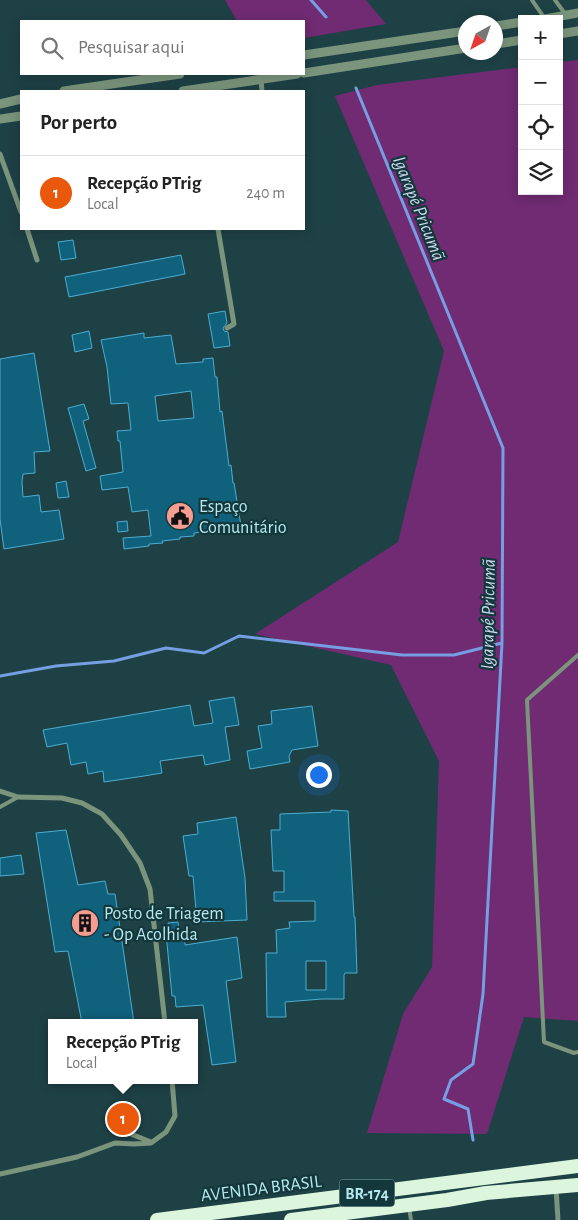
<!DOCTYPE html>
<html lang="pt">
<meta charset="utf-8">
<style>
body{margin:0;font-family:"Alegreya Sans",sans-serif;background:#f6f6f6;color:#222}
.controls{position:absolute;right:15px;top:15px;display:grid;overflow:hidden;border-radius:0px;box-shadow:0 2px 12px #0003}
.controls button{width:45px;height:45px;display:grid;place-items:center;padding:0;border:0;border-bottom:1px solid #e0e0e0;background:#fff;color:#222;font:25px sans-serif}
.compass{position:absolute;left:458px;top:15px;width:45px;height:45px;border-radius:50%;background:#fff;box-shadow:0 2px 12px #0003;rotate:220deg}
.you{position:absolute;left:318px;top:774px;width:18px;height:18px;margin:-12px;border:4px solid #fff;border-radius:50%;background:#1a73e8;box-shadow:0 0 0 8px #1a73e833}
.badge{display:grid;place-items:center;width:32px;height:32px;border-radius:50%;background:#ea580c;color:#fff;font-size:16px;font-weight:700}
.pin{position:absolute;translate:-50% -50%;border:2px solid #fff;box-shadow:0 1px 5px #0006}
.popup{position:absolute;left:48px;top:1019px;width:150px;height:65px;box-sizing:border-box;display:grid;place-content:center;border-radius:0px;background:#fff;filter:drop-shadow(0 1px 4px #0005);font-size:16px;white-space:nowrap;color:#767676}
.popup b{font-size:19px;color:#222}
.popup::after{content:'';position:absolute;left:50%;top:100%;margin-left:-10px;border:10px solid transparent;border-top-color:#fff}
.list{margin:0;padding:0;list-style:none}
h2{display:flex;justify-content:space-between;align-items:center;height:65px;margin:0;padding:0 20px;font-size:21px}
h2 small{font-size:16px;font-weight:400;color:#767676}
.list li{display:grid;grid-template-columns:32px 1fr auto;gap:15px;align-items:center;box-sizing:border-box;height:75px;padding:0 20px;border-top:1px solid #e0e0e0}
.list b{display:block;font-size:19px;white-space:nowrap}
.list p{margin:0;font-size:16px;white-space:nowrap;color:#767676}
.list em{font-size:16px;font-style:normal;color:#767676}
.icon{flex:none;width:28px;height:28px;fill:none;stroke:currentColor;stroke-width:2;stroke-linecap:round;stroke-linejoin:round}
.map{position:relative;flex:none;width:578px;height:1220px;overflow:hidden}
.search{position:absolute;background:#fff;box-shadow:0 2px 12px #0003;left:20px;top:20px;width:285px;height:55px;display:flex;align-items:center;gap:12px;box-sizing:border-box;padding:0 18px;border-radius:0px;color:#767676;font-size:19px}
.panel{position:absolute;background:#fff;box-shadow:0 2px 12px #0003;left:20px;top:90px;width:285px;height:140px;border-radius:0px}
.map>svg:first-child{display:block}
</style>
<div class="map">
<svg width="578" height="1220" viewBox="0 0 578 1220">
<rect width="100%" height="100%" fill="#1e4146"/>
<path fill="#702b72" d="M225,0H366L386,24L304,38V21H237Z
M578,60V1021L524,1017L487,1134L367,1133L403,1014L432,967L439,761L391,665L255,634L398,542L444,351L335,96L377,85L522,67V191H559V62Z"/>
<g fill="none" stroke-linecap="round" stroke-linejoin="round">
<path stroke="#769ee2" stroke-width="3" d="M311,0L326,17
M356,88L503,448L502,643L483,994L473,1064L451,1080L444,1099L468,1109L473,1140
M0,676L56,666L114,661L166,648L204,653L239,636L402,655H454L502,643"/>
</g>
<path fill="#10617c" stroke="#4eadd2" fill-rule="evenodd" d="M73,240L76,258L61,260L58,242Z
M181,255L185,274L69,297L65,277Z
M225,311L227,323L223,328L224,331L228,332L230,346L214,348L208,314Z
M89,331L92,348L75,352L72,335Z
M144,333V338L171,335L176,364L203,362V359L213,358L215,377H217L220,412L222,411L229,466L231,465L233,483H234L241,526L227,527V530L194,533V536L180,537V539L162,541L163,543L149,544V546L124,549L123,538L151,536L148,510L132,512L128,487L102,490L100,476L123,472L120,441H118L117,431L131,430L128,403L111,404L107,367L101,340ZM191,391L194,418L158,421L155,396Z
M34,353L50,451L34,452L35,473L23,474L22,482L23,497L39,495L41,512L59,510L64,539L4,549L0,519V359Z
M84,404L89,419L83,421L96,468L86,471L68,408Z
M66,481L69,497L58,498L56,483Z
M127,521L128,531L118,532L117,522Z
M234,697L239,725L225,727L230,760L205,765L203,755L160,761L162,773L144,776L104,782L103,771L88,774L86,762L71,765L67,743L47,747L43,730L190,705L194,726L213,723L209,701Z
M312,706L318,746L292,750L289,756L290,762L250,769L247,751L262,748L258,726L272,724L271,711Z
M331,810L348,811L354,917H355L357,973H345L344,975V999H322L285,1002L286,1017H267L266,953H277L276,930L290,928L289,922L315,921V901H274V892H284V871H273L271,830H280V814L331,812ZM306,961H326V990H306Z
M236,817L245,878L247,920L197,922L193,876H189L183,836L198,834L197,823Z
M66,830L78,885L105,881L108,894H115L134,1023H82L68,951L55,952L36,833Z
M21,855L24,874L0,876V858Z
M178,922L179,933L184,934L185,945L237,937L242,978L226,981L236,1062L212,1065L203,1005L176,1007L175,996H172L166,933L169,932L168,923Z
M127,1110L129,1123H125L123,1127L120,1128L117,1112Z"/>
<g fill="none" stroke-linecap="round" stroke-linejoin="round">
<path stroke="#7b957c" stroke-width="4" d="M532,0L545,19
M555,0L566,15
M578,655L527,700L544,1042L574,1053L578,1052
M0,807L18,797
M409,1207L411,1220"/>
<path stroke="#7b957c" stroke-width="5" d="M261,79L262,91
M0,154L21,212
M27,229L37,260
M218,229L234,324L227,328
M0,791L18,797L62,798L82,803L102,814L121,835L140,863L150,889L165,1023
M127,1127L131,1134L151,1142
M0,1174L77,1157L115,1143L134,1144L151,1143L166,1132L175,1116L172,1080
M556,1188L558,1220"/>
<path stroke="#7b957c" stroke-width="9" d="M545,19L578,13
M496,26L522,22
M559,34L578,31
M496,44L522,40
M304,55L466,31
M304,73L466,48
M64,91L180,74
M183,91L297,74
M0,104L21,99
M0,119L21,116"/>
<path stroke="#dbf6dd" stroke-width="14" d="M157,1220L578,1166
M291,1220L447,1200L486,1193L578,1185"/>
</g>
<defs>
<symbol id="civic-disc" viewBox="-11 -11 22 22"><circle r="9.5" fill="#f59c93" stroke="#13373b"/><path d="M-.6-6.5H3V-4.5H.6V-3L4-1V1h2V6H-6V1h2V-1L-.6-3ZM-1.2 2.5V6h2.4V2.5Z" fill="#111"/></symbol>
<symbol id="building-disc" viewBox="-11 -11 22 22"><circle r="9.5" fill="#f59c93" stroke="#13373b"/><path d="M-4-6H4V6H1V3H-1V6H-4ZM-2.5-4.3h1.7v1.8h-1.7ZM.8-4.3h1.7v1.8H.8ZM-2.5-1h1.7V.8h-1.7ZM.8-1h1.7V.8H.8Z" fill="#111"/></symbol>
</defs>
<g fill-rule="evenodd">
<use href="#civic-disc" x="164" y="500" width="32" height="32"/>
<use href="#building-disc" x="69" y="907" width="32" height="32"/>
</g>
<g text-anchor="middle" stroke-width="4.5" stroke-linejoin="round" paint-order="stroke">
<rect fill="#13373b" stroke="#85b3b9" stroke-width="1" x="339.5" y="1179.5" width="55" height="27" rx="4"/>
<g font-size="16" font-weight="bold" fill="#b6e8ef">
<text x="367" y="1199">BR-174</text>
</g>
<g font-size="18" fill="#b6e8ef" stroke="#13373b" text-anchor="start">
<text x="199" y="512">Espaço<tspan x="199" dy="21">Comunitário</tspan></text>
<text x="104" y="919">Posto de Triagem<tspan x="104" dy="21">- Op Acolhida</tspan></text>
</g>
<g font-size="18" fill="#b6e8ef" stroke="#13373b">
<text transform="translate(261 1188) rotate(-7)" y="6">AVENIDA BRASIL</text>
</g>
<g font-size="19" font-style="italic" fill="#cdd8f0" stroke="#13373b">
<text transform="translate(420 208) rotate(68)" y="7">Igarapé Pricumã</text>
<text transform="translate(487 614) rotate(-89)" y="7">Igarapé Pricumã</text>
</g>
</g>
</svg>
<div class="controls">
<button>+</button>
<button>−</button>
<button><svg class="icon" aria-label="locate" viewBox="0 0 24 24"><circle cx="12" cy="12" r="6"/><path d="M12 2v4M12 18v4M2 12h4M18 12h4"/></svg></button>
<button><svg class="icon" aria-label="layers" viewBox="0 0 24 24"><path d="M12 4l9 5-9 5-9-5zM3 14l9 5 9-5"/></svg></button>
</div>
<svg class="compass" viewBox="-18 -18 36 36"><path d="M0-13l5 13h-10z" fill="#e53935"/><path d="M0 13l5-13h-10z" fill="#767676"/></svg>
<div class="you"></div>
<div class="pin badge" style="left:123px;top:1119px">1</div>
<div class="popup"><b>Recepção PTrig</b>Local</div>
<div class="search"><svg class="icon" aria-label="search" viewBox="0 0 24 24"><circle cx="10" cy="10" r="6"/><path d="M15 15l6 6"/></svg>Pesquisar aqui</div>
<section class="panel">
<h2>Por perto<small></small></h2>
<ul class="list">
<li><span class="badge">1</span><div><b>Recepção PTrig</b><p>Local</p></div><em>240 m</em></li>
</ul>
</section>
</div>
